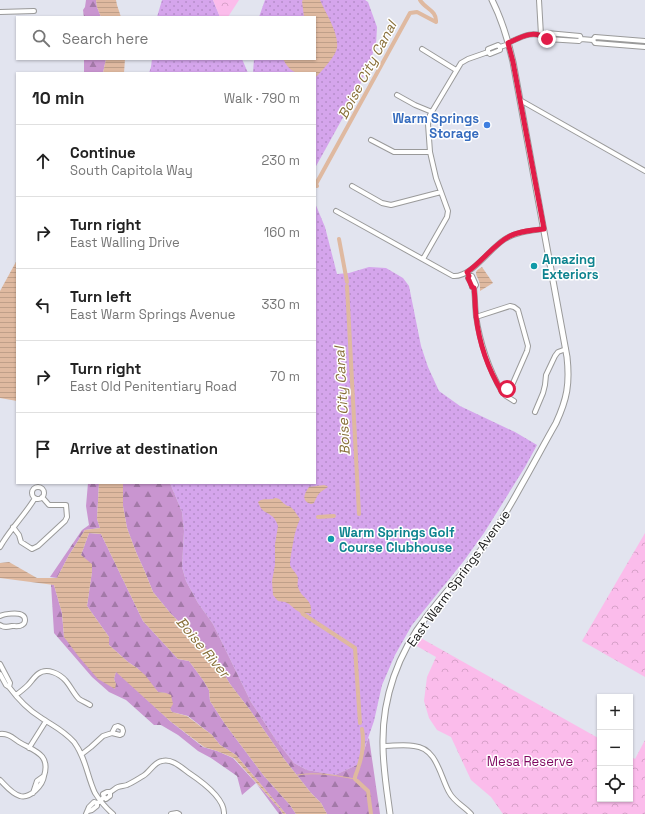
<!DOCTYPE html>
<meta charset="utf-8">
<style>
body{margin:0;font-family:"Space Grotesk",sans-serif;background:#f2f2f2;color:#222}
.controls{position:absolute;right:12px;bottom:12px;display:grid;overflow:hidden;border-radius:0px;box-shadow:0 1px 3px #0004}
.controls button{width:36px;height:36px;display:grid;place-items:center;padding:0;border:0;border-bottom:1px solid #e0e0e0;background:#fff;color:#222;font:20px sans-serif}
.stop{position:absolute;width:12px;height:12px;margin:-9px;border:3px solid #e11d48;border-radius:50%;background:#fff}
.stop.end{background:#e11d48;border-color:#fff;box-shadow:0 1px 4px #0008}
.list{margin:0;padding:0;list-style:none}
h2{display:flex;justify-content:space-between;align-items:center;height:52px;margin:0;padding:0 16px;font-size:17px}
h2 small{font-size:13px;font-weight:400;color:#767676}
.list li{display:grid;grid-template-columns:26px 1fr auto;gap:12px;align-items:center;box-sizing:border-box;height:72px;padding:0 16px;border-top:1px solid #e0e0e0}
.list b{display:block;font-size:15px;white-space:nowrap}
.list p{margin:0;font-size:13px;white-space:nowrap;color:#767676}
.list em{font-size:13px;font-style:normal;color:#767676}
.icon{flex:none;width:22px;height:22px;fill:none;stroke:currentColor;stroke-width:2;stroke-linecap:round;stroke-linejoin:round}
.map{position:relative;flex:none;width:645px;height:814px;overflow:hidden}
.search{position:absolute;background:#fff;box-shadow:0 1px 3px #0004;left:16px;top:16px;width:300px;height:44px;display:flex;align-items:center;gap:10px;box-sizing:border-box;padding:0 14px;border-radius:0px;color:#767676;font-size:15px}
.panel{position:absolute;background:#fff;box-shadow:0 1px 3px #0004;left:16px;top:72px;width:300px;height:412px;border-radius:0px}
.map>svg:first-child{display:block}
</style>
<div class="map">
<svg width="645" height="814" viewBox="0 0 645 814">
<defs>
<pattern id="grass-dots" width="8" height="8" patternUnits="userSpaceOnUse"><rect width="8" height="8" fill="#d5a5ec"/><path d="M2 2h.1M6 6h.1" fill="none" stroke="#b68eca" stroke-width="1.8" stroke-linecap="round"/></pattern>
<pattern id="forest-firs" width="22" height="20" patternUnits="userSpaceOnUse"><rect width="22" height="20" fill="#c995d0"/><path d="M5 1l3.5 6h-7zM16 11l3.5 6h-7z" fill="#a379a8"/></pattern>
<pattern id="park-crowns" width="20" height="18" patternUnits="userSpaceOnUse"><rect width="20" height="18" fill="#fbbceb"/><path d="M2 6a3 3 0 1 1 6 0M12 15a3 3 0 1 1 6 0" fill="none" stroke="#d7a1c9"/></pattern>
<pattern id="water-rules" width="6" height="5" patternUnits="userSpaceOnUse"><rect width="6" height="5" fill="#dfb9a0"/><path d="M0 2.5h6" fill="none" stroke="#bf9f89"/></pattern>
</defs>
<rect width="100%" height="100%" fill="#e2e4ef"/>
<path fill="url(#grass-dots)" d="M162,0H213L220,17H157Z
M265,0H365L368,2L377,27L376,45L368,66L356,94L315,168V73H253L254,59H315V17H259Z
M152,59H242L248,73H149L151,67Z
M315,203L325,227L337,274L349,273L369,267L386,268L403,278L409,286L421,346L428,367L439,391L460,406L515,432L537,445L525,467L484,533L463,562L412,625L395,655L382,685L374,721L359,764L335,775L307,770L294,763L276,740L251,702L213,624L198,603L186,581L182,567L184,531L182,512L170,483H315Z"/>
<path fill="url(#forest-firs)" d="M86,0H96L97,7L101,17H84L83,10L85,7Z
M84,59H106L103,73H84Z
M88,483H99L97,519L100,528L85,530L69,555L57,578L50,577L82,530L89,525L86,506Z
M123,483H170L182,512L184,531L182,567L186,581L198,603L213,624L251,702L276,740L294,763L307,770L335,775L359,764L368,739L369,738L380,814H327L321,803L311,793L284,759L250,710L230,684L216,661L202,644L171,614L153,592L145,572L136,552L127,528L123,506Z
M89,533L101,534L143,621L178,659L189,661L203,680L209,690L210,701L225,724L264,776L290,805L296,814H286L280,807L236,755L220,745L212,735L188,716L172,712L170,709L166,693L158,692L137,668L128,662L109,645V637L87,606L92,571L81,555Z
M51,584L54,585L62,613L64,637L116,684L114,679L116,671L170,721L203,747L217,751L233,758L279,808L283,814H279L256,783L242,795L237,776L211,758L198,751L178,735L161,725H154L126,700L109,692L92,677L54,633Z"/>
<path fill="url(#park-crowns)" d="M213,0H239L228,17H220Z
M645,533V677L582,641Z
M419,637L600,739V799H630V756L635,759L645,740V814H503L491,797L471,780L451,737L437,730L429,718L424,701L427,677L436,657L415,645Z"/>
<path fill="url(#water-rules)" d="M96,0H116L117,5L121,17H101L97,7Z
M303,0H320C326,14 339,33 337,48C335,57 323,69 317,76L315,77V73C298,73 292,76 283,59H315V17H304L302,1Z
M106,59H125L124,73H103Z
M17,260V401L0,398V291Z
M482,267L493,283L480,291C480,288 480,284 479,281C476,274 473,272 482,267Z
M99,483H123V506L127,528L136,552L145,572L153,592L171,614L202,644L216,661L230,684L250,710L284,759L311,793L321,803L327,814H296L290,805L264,776L225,724L210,701L209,690L203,680L189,661L178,659L143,621L101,534L89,533L81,555L92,564V572L87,606L109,637V645L128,662L137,668L145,675L158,692L166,693L171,695L173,704L170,709L172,712L187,716L212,735L220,745L236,755L280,807L286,814H283L279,808L234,758L217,751L204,747L170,721L116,672L114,679L116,684L115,689L98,679L79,657L64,637L62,613L54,585L0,578V563L9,562L37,578H57L69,555L85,530L100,528L97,519Z
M324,485L327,486L328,487C319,493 319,492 314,503L311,504C301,501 304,494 309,487Z
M275,498C281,498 281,502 286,505C287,506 288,506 289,506C294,509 297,515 300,519C295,530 294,538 292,549C291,554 290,560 290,565C291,569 297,573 298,578C298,581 297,585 298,587C302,600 313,598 311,614L307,613L303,614L296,610L289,604L285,602L278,601L273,595L272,581L275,565V544L278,526C277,523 275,519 273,517C266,511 262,513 258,502C263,497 269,501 275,498Z"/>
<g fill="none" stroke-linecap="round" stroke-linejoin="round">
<path stroke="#dfb9a0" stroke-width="1" d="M297,775C319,772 333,775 355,779"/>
<path stroke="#dfb9a0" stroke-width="4" d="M317,186L316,184L410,13L417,12L436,22C437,10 425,9 420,0
M339,239L347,282
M347,286L359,514
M318,517L334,516
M301,610L303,614L355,648L360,723
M362,729C365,747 361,761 355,777V779L368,791L371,814"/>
<defs>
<path id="minor" d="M539,0L541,35
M0,12L34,11
M543,36L547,33L580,36L581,39
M645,41L595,37L593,40L595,43L645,47
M508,43C521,37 534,29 547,39L579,41L581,39L593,40
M500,47L498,45L488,49V52L490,54L500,50V47L509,44
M422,49L456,70
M397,95L415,105L432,112
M520,100L645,171
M371,140L394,152H430
M352,186L382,203L391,205L441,192
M336,211L453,276C471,278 490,248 505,239C516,232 530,231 543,229
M423,259L447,217L448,211L436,178L430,152L428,124L430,115L461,63L468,59L488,52
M474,288L472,287L471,283L468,278L469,276H472L476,285L474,288C475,297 475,306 476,316C480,342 489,369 502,392L506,396L514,401
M476,317L510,306L514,307L518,310L528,346L527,351L513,383L510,387L502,392
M535,412L543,393L545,385L546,375L555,356L558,352L566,349
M32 493a6 6 0 1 1 12 0a6 6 0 1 1-12 0Z
M13,527L19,535L21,542L32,549L38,546L65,521L67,517L66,505H49L42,497
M0,547C10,529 25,515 35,498
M0,616C4,614 18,612 22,615C26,617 26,623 22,625C19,627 15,626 12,626C8,627 4,628 0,625
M0,664L10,683L9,687L6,685L0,674
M9,687C18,699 27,709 40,717C53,726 62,729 74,742C86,758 87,776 95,793C100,801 106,808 113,814
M16,695C20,692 24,689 28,685C31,682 34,677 38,674C47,667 60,674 66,681C71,687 74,694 79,699C82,701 87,703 90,705
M0,734C8,733 13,738 19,742C34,751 51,754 44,776
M383,746C393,746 404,744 414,746C437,748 440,776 449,792C454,802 464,806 471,814
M29,748L46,721
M82,754L91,747L103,736L112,733L120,735L122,734L123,731L122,728L118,726L115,727L112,733
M0,780C6,786 12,794 20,796C30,799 43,785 44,776L37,781L33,793
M110,792C113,791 115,788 118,787C121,786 124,786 127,785C132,783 138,779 143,776C150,772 154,762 162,761C172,758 182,768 189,773C201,781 225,798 224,814
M99,802L104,797L103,794L107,792H110V796L106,799L104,797
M86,814L89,807L94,802L97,803V806L92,810L88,811
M171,814L177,813L179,814"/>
<path id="tertiary" d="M390,814C387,791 383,768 383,745C382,698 398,653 427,616C446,591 468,568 486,543C499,525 510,506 521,486C533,465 544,444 556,423C567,399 570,384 567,357L513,62C508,40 502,20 492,0"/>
</defs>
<use href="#minor" stroke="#9a9a9a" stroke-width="6"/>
<use href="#tertiary" stroke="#9a9a9a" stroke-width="7"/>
<use href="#minor" stroke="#fff" stroke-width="4"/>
<use href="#tertiary" stroke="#fff" stroke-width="5"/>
</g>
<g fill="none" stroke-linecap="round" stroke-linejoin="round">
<path stroke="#e11d48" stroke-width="5" d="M507,389L502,392C488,369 479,342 476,316C475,306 475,297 474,288L472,287L468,278L469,276L467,272C482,262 493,245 510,236C520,231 532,230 544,229L513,62L508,43C521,37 534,29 547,39"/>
</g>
<circle fill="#3f7fe0" stroke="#fff" stroke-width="1.5" cx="487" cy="125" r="4"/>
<g fill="#0f9aa8" stroke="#fff" stroke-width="1.5">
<circle cx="534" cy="266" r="4"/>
<circle cx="331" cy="539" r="4"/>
</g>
<g text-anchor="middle" stroke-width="3" stroke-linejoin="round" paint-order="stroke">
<g font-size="13" font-weight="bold" fill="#366cbe" stroke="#fff" text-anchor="end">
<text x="479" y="123">Warm Springs<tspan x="479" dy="15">Storage</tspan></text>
</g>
<g font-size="13" font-weight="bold" fill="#0d838f" stroke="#fff" text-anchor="start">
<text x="542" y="264">Amazing<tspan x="542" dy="15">Exteriors</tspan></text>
<text x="339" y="537">Warm Springs Golf<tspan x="339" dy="15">Course Clubhouse</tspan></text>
</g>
<g font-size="13" fill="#1d1d1d" stroke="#fff">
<text transform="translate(458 578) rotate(-54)" y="5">East Warm Springs Avenue</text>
</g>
<g font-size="13" fill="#7f0760" stroke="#fff">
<text x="530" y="766">Mesa Reserve</text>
</g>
<g font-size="14" font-style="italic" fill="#886f39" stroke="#fff">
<text transform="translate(367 70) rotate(-62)" y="5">Boise City Canal</text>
<text transform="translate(342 401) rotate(-93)" y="5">Boise City Canal</text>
<text transform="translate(203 647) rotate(50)" y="5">Boise River</text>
</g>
</g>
</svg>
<div class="controls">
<button>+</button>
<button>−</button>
<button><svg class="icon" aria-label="locate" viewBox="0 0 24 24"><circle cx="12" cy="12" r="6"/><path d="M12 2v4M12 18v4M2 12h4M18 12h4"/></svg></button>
</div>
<div class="stop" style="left:507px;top:389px"></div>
<div class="stop end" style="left:547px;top:39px"></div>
<div class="search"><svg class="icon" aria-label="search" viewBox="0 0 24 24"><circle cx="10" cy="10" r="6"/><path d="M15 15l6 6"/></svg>Search here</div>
<section class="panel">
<h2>10 min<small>Walk · 790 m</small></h2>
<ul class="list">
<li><svg class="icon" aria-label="ahead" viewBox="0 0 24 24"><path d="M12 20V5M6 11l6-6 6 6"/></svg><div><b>Continue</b><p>South Capitola Way</p></div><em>230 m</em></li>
<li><svg class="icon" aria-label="right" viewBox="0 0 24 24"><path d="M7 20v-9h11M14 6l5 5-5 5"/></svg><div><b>Turn right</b><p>East Walling Drive</p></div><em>160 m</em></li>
<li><svg class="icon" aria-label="left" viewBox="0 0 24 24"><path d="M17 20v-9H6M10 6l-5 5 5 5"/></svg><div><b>Turn left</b><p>East Warm Springs Avenue</p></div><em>330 m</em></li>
<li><svg class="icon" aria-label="right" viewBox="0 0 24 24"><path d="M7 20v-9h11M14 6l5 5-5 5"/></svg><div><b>Turn right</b><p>East Old Penitentiary Road</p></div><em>70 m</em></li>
<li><svg class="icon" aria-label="arrive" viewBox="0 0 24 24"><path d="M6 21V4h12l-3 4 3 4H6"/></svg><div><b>Arrive at destination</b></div></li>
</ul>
</section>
</div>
